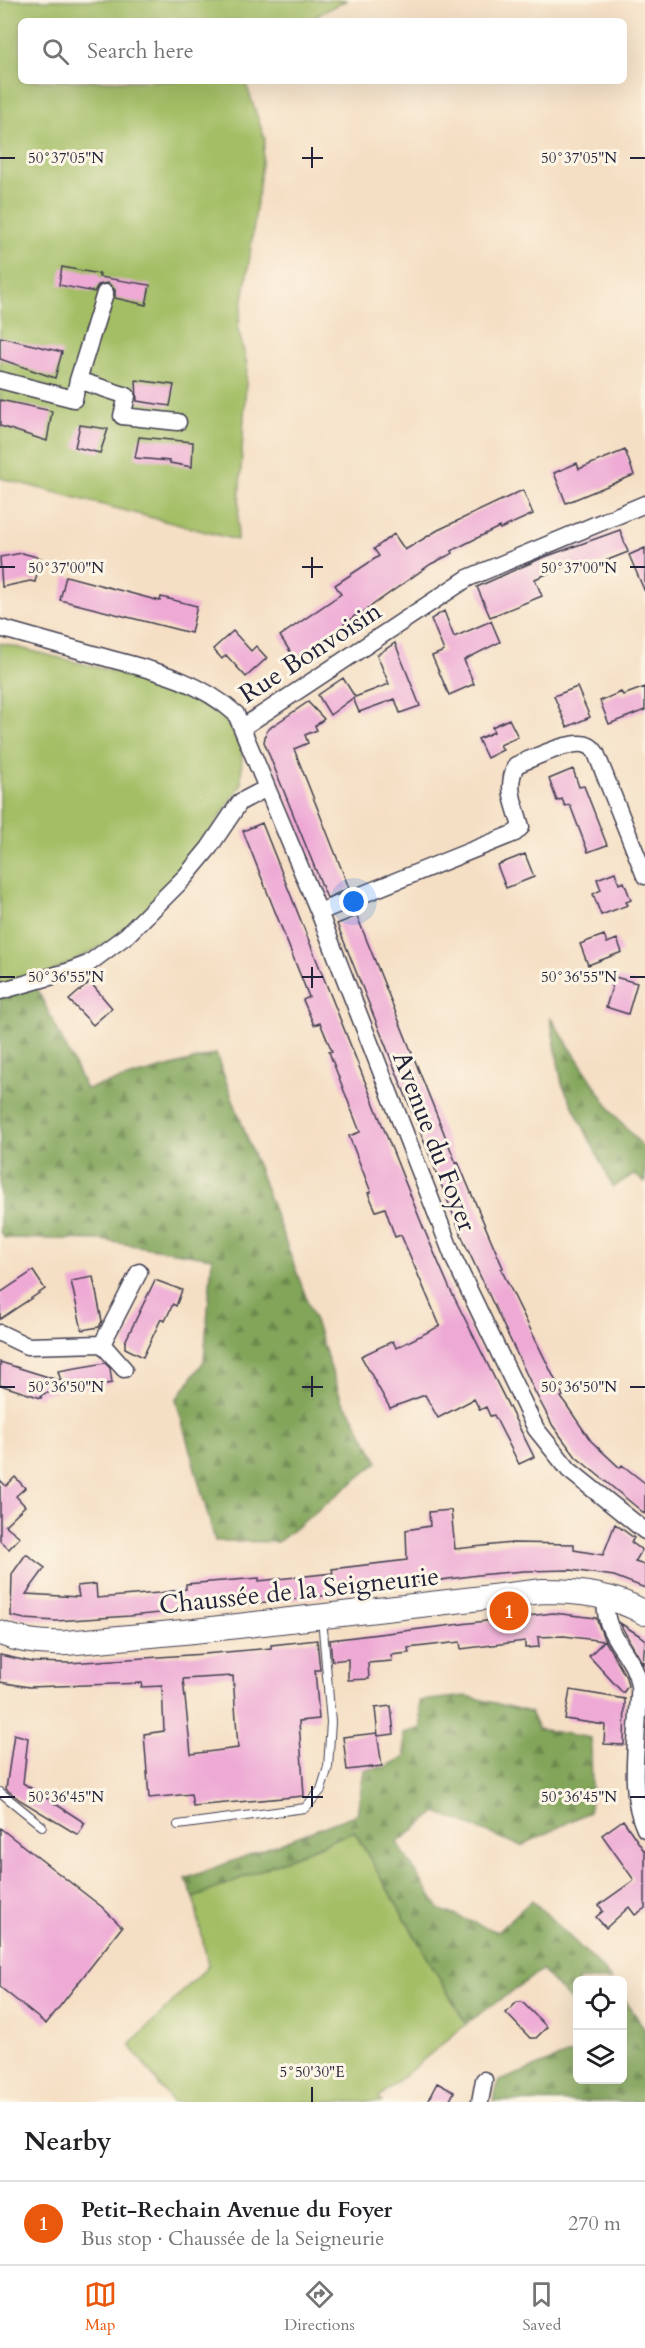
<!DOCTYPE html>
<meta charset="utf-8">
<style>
body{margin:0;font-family:Cardo,serif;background:#f2f2f2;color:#202124}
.controls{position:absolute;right:18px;bottom:18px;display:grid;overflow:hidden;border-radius:9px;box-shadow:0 6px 24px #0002}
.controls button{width:54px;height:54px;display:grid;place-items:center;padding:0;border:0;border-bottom:2px solid #e0e0e0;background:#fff;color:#202124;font:30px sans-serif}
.you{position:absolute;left:354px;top:902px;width:21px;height:21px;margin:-15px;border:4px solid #fff;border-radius:50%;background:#1a73e8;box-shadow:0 0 0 9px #1a73e833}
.badge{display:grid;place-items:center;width:39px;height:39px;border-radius:50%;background:#ea580c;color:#fff;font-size:20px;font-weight:700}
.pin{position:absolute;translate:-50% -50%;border:3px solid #fff;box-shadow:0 2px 6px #0006}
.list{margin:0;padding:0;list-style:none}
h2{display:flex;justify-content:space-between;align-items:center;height:78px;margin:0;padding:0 24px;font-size:26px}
h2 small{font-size:20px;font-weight:400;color:#757577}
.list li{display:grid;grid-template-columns:39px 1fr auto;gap:18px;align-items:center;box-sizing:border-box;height:84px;padding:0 24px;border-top:2px solid #e0e0e0}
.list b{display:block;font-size:22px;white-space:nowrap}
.list p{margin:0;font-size:20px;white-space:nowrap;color:#757577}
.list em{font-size:20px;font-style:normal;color:#757577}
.icon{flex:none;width:33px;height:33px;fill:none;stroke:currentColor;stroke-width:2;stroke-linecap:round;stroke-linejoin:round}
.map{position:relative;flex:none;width:645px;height:2102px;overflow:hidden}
.search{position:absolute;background:#fff;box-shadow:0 6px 24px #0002;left:18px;right:18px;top:18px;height:66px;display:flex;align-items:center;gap:15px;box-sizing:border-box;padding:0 21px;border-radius:9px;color:#757577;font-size:22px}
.sheet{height:162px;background:#fff}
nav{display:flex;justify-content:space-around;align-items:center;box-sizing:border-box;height:84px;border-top:2px solid #e0e0e0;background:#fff;font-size:16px;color:#757577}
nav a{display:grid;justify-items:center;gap:3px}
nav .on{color:#ea580c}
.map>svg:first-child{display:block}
</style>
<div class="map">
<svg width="645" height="2102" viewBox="0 0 645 2102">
<defs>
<pattern id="forest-firs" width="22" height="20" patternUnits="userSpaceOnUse" patternTransform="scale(1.5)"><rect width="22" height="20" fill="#82a55a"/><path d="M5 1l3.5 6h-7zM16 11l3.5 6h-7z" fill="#6a864c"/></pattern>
</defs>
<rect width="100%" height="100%" fill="#fcf5e5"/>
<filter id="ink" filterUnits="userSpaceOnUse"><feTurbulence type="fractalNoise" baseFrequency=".0167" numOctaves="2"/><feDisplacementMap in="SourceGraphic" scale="12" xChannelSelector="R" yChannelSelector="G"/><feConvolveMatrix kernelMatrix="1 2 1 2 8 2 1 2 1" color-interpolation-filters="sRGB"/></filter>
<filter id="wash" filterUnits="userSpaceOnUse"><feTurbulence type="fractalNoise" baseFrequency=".008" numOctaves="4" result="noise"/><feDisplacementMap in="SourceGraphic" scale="24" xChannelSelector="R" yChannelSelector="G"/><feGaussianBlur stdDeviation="1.35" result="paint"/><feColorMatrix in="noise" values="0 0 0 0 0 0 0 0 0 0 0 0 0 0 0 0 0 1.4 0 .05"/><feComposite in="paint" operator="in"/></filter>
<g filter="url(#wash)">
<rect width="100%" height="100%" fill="#f5dfc4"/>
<path fill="#a3be65" stroke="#627050" stroke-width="1.5" d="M0,0H347L306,21H21V81H245L265,139L248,270L238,329L247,364L237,540L0,478Z
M0,643L183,689L222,714L242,748L241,785L176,883L106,944L0,998Z
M354,1831L466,2024L379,2097L382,2102H172L130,2045L208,1966L194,1898Z"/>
<path fill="url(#forest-firs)" stroke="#52644a" stroke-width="1.5" d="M34,982L86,1089L216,1054L320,1335L342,1402L351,1412L378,1462L278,1542L215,1541L176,1400L204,1361L212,1258L100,1240L5,1238L0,1232V998Z
M550,1017L613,1113L645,1149V1183L634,1174L613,1187L562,1084Z
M467,1696L530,1712L538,1729L591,1738L592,1795L589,1812L521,1846L437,1812L397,1843L439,1909L497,1932L532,1900L604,1970L611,1980H578L577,2014L572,2003L542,1970L466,2024L354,1831L194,1898L185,1879L357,1814L364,1770L385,1767L405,1757L404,1733L421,1728L419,1701Z
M623,1997L645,2029V2102L493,2101L499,2081L577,2051L578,2080H622Z"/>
<g id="blocks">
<path fill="#eeaad5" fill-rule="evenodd" d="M62,267L100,274L99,277L150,285L146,305L115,298V290L108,283L98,285L94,292L59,285Z
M0,337L62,352L55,378L0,359Z
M136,380L174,385L170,406L137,401Z
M0,400L52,411L47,441L0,426Z
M80,425L108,429L100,453L75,447Z
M139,437L193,442L192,467L170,463V461L135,458Z
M625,450L634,475L566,503L554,473L577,463L579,469Z
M523,490L533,514L500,529L499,527L451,551L453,553L431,564L357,616L356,615L316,645L299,656H293L280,636L341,594L335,585L379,556L374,549L394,534L405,550L438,530Z
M620,530L628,552L572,574L568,565L535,579L542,596L490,617L477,587L542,558Z
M645,548V592L629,555Z
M22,553L41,558L35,582L30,581L2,587L0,557Z
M66,576L160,601L161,597L197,606L191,633L60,600Z
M444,611L454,637L491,621L500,642L464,660L474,684L449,695L432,656L444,651L431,619Z
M233,631L251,651L256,646L267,658L246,677L226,655L222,659L213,649Z
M395,643L420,706L400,713L395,699L359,712L353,698L330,715L318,695L343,678L355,697L389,684L377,655Z
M577,687L590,717L567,727L554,696Z
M645,687V710L609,724L600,701L621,692L623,695Z
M308,702L324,719L315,726L317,730L305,735L308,743L294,749L349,888L327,898L264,742L266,732L271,727Z
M509,719L518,737L500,745L503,750L487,758L478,739L494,732L492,727Z
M573,769L579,787L584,786L607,845L588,852L570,805L565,806L562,799L557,801L549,779Z
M262,823L423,1227L449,1287L534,1457L519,1464L494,1415L490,1416L486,1407L480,1410L474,1399L438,1418L425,1395L390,1408L361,1356L393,1341L396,1348L440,1326L401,1235L395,1237L385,1208L376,1211L368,1193L371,1192L349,1136L360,1132L329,1052L332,1051L320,1023L314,1025L303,1000L309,997L243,831Z
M525,854L534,877L506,888L497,865Z
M615,872L619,884L624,882L631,900L626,902L628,905L601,915L593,894L601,890L597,879Z
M357,916L456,1163L458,1162L503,1268L501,1269L563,1396L561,1397L591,1441L620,1468L622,1465L645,1483V1514L576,1457L553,1426L535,1392L465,1244L337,924Z
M604,935L607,943L617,939L622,952L588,965L580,944Z
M615,977L637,983L628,1014L606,1007Z
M90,982L112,1008L93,1025L69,1000Z
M33,1271L45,1289L0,1319V1293Z
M93,1277L102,1321L99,1327L82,1330L71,1281Z
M155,1280L182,1290L176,1306L173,1304L165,1321L161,1319L143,1357L125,1348V1342Z
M0,1362L61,1381L58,1371L105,1363L110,1368L112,1383L42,1394L41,1398L0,1385Z
M15,1477L25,1488L16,1496L25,1506L5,1525L20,1537L9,1549L0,1541V1480L6,1486Z
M451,1510L455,1549L512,1543L574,1544V1550L603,1555L615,1524L634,1538L631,1542L642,1550L635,1562L645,1565V1588L614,1576L571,1570L524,1571L478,1575L307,1598L130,1616L56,1621L25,1619L11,1616L12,1574L26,1554L45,1568L26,1594L79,1597L77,1586L96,1584L97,1598L159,1593L186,1589V1584L259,1578V1581L333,1573L332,1569L407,1560L406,1530L430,1526L429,1512Z
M553,1613L596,1618L604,1639L626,1677L628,1686L623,1693L589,1656L604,1641L564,1636L538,1637L539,1647L525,1648V1641L461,1649L460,1642L408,1648L409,1653L391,1655L392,1661L368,1663L369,1679L348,1680V1659L332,1661L330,1640Z
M620,1623L645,1639L643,1664L623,1629Z
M317,1640L320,1670H315L319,1719L299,1721L304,1796L193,1806L191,1794L149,1798L144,1734L164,1731L162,1686L141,1687L142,1683L29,1687L0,1682V1655L32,1662L69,1663L204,1654L271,1648V1645ZM233,1676L238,1748L191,1754L183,1679Z
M570,1690L625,1699L624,1745L604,1744L605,1725L565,1719Z
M391,1706L394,1734L378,1736L375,1708Z
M377,1733L382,1766L347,1770L343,1737Z
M14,1734L28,1738L23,1783L85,1823L78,1835L20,1800L6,1789Z
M623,1820L645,1852V1908L635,1915L629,1907L606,1928L596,1917L603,1911L599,1905L634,1880L602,1835Z
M0,1828L102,1907L122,1927L46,2024L0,1987Z
M517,2002H522L547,2027L536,2038H530L506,2013Z
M437,2083L454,2092L449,2102H427Z"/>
</g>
</g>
<g filter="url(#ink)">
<use href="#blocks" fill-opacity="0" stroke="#423e50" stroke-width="1.5"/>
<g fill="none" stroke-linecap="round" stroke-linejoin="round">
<defs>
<path id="lane" d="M0,1792L42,1826
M178,1825L305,1808L321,1790L328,1767L331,1722L322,1618"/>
<path id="street" d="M0,380L74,399L78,380L127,396L122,416L178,422
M78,380L105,293
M0,628C36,638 71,648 107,658C155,671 198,680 236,714L319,912L454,1259L536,1429L569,1470L645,1531
M243,727L468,578L645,504
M319,912L515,833L521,827C515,803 505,789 516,765C532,759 574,737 589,746C592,747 594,750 596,753L645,876
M0,991L67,972L88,964L127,935L185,877L209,848L240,802L267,788
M0,1333L27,1346L102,1344L124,1369
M102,1344L139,1272
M606,1597C601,1638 635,1652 639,1686C640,1695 638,1705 638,1714C636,1752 629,1794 645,1829
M480,2102L484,2080"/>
<path id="secondary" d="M0,1633C22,1642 43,1644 66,1643L194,1631L543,1591C579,1591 614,1595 645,1613"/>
</defs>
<use href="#lane" stroke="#423e50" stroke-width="10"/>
<use href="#street" stroke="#423e50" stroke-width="19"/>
<use href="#secondary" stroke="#423e50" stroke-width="26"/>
<use href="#lane" stroke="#fff" stroke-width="8"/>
<use href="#street" stroke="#fff" stroke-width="16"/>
<use href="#secondary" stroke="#fff" stroke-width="24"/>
</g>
</g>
<path fill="none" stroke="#22223b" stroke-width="2" d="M312,147V168M0,158H15M302,158H323M630,158H645M312,557V578M0,567H15M302,567H323M630,567H645M312,967V988M0,977H15M302,977H323M630,977H645M312,1376V1397M0,1387H15M302,1387H323M630,1387H645M312,1786V1807M0,1797H15M302,1797H323M630,1797H645M312,2087V2102"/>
<g text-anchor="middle" stroke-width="6" stroke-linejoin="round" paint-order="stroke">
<g font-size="26" fill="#22223b" stroke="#fcf5e5">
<text transform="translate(310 652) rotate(-33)" y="9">Rue Bonvoisin</text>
<text transform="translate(435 1141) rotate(69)" y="9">Avenue du Foyer</text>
<text transform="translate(299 1590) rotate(-6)" y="9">Chaussée de la Seigneurie</text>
</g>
</g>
<g font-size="15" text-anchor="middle" fill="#22223b" stroke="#fcf5e5" stroke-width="6" stroke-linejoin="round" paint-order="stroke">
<text x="66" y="163">50°37'05"N</text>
<text x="579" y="163">50°37'05"N</text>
<text x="66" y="573">50°37'00"N</text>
<text x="579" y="573">50°37'00"N</text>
<text x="66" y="982">50°36'55"N</text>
<text x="579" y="982">50°36'55"N</text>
<text x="66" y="1392">50°36'50"N</text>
<text x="579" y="1392">50°36'50"N</text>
<text x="66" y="1802">50°36'45"N</text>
<text x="579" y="1802">50°36'45"N</text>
<text x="312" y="2077">5°50'30"E</text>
</g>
</svg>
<div class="controls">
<button><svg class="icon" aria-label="locate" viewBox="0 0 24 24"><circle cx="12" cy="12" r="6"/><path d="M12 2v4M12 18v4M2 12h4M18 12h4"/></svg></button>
<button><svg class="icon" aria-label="layers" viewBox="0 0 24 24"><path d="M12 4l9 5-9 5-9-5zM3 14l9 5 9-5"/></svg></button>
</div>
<div class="you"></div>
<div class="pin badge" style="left:509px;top:1611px">1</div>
<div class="search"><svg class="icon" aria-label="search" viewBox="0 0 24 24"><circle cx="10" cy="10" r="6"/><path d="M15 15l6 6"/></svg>Search here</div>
</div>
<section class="sheet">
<h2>Nearby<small></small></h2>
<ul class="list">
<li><span class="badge">1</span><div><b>Petit-Rechain Avenue du Foyer</b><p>Bus stop · Chaussée de la Seigneurie</p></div><em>270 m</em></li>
</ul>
</section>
<nav>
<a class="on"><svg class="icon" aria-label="map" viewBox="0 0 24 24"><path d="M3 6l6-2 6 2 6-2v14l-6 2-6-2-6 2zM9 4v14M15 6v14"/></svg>Map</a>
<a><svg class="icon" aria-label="directions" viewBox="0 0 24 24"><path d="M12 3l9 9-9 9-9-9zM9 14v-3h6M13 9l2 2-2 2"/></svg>Directions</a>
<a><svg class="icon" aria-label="saved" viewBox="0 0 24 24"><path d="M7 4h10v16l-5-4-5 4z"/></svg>Saved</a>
</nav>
